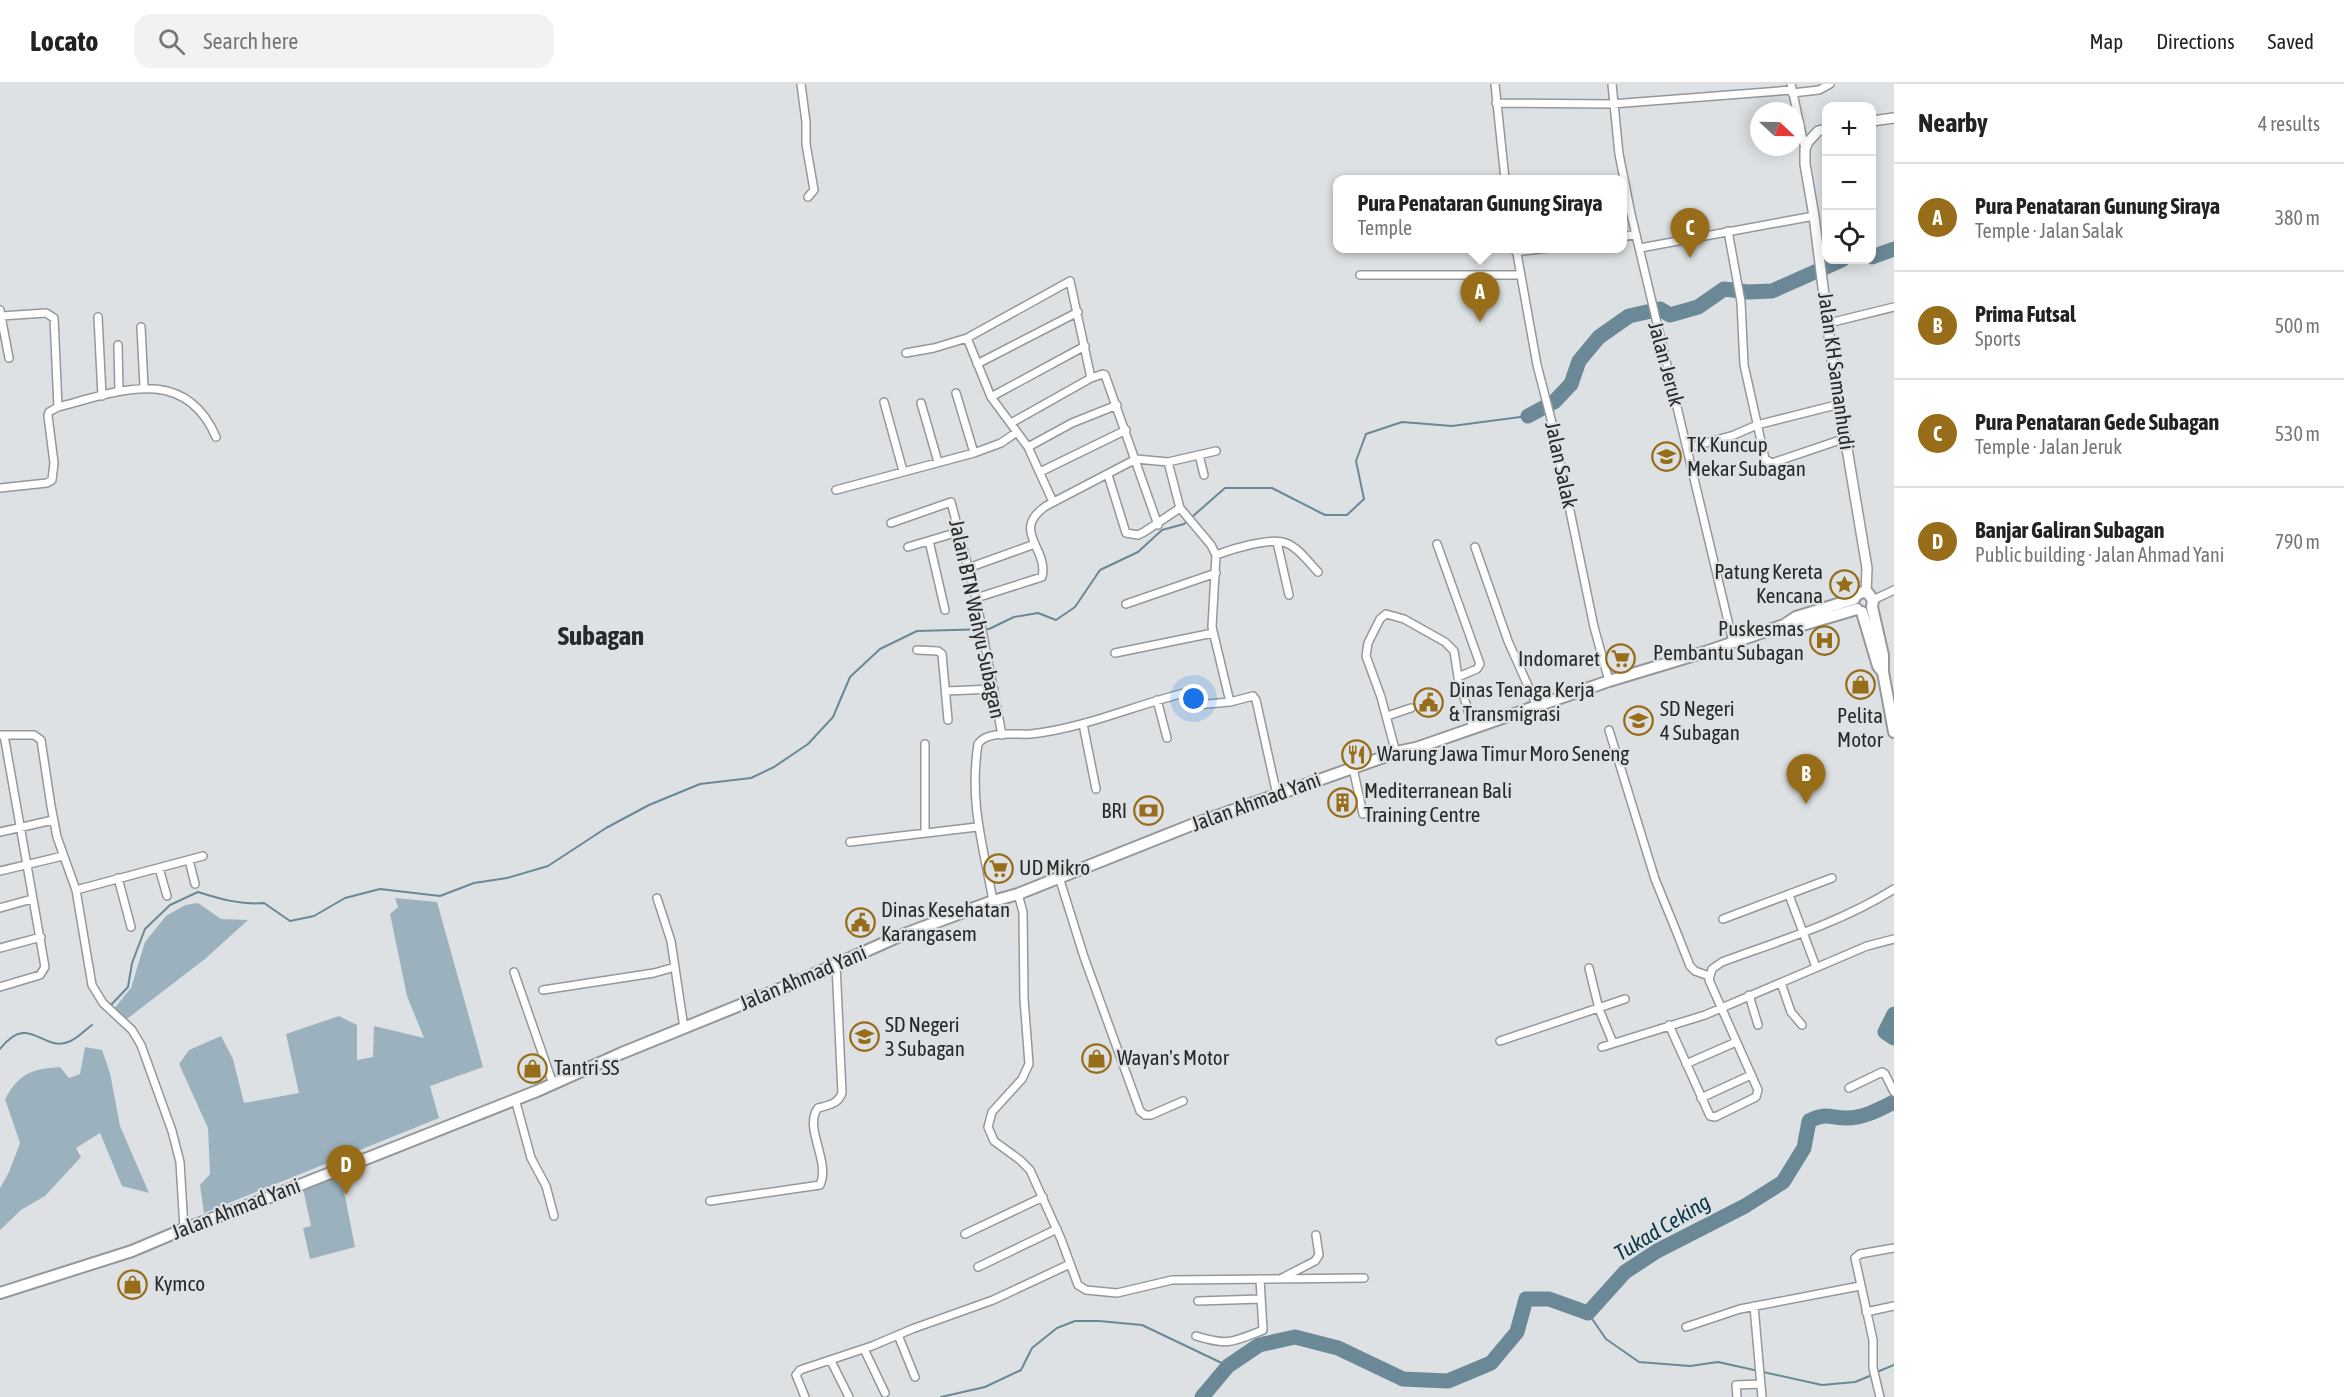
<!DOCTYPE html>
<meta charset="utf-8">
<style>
body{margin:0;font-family:"Asap Condensed",sans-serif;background:#f2f2f2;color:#222}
.controls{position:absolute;right:18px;top:18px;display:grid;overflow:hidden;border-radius:12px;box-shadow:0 3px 15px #0003}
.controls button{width:54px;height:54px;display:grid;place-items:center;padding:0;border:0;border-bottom:2px solid #e0e0e0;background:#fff;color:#222;font:30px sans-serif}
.compass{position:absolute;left:1750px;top:18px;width:54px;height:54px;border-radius:50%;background:#fff;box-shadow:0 3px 15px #0003;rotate:112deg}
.you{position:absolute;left:1194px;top:615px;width:21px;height:21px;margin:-15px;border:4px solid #fff;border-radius:50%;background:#1a73e8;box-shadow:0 0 0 9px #1a73e833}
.badge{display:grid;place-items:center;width:39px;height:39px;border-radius:50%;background:#976d1a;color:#fff;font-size:20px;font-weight:700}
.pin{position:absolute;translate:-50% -50px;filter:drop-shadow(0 2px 3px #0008)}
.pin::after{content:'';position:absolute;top:32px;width:21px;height:18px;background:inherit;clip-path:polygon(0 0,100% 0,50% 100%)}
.popup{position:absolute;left:1333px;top:91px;width:294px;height:78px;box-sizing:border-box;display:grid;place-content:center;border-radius:12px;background:#fff;filter:drop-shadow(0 2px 4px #0005);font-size:20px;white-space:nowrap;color:#767676}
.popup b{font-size:22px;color:#222}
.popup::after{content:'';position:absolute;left:50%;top:100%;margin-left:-12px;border:12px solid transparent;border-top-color:#fff}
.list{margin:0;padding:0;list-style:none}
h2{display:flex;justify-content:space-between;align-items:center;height:78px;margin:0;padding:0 24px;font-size:26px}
h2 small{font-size:20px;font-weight:400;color:#767676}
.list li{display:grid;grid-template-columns:39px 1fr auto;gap:18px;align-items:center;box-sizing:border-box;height:108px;padding:0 24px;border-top:2px solid #e0e0e0}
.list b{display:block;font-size:22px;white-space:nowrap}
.list p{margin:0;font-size:20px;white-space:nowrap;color:#767676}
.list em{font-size:20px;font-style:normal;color:#767676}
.icon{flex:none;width:33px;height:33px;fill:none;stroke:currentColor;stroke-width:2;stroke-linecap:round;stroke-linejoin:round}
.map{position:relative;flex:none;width:1894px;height:1313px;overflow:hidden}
header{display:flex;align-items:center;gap:36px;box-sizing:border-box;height:84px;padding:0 30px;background:#fff;border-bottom:2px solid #e0e0e0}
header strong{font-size:28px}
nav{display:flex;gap:33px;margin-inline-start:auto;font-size:21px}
.search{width:420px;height:54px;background:#f2f2f2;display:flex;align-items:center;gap:15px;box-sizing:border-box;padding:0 21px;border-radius:18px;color:#767676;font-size:22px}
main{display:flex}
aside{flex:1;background:#fff}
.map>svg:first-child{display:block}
</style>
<header>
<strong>Locato</strong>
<div class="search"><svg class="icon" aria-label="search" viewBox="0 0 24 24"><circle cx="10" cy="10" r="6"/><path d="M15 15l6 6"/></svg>Search here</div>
<nav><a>Map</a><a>Directions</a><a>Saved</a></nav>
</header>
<main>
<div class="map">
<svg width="1894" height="1313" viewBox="0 0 1894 1313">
<rect width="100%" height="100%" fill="#dde1e3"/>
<path fill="#9bb2be" d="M395,814L437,818L483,983L430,1002L439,1034L204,1129L200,1101L210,1090L208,1044L179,980L189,966L221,952L233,975L244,1019L299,1009L286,950L339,932L357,941V976L373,973L374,942L424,954L407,912L390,830L398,823Z
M198,819L221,835L248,836L205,875L123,938L113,926L131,904L145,858L166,832L185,821Z
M85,963L102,966L110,989L120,1042L149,1109L122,1102L100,1049L76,1064L81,1073L45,1112L21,1126L0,1146V1104L9,1088L20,1059L5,1015C20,989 31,985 60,983L69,994L80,990Z
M340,1087L355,1163L310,1175L303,1144L311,1142L302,1100Z"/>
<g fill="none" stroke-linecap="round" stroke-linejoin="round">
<path stroke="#6a8896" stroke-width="2" d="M110,922L128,903L132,879L145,845L170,821L198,808C220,815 241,821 264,819L290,837L314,832L345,814L380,805L440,812L474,799L507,794L548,782L606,744L649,721L700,700L751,694L774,683L808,660L833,633L850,593L880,565L917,547L989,545L1014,533L1038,529L1056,536L1075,523L1100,486L1138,468L1162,446L1184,440L1225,404H1272L1325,431H1347L1364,415L1356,377L1366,350L1402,338L1452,342L1528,332
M0,965C29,928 42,968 68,958C76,956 85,946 92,941
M1588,1229L1606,1255L1639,1278L1690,1282L1718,1278L1822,1301L1855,1298L1872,1291
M1877,1288L1894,1281
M941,1313L985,1303L1021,1286L1032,1264L1057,1244L1075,1237H1099L1142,1241L1228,1282"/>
<path stroke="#6a8896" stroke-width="15" d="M1872,173L1894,165
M1528,332L1554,318L1571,300L1579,277L1599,253L1629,232L1660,225L1670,231L1698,223L1724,205L1748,208L1772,207L1842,176
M1894,930L1885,948L1894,954
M1202,1313L1228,1282L1259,1261L1295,1253L1338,1264L1403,1295L1448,1297L1491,1279L1517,1248L1526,1215H1549L1588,1229L1625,1188L1657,1167L1745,1122L1783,1098L1804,1064L1809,1037C1826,1028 1830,1034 1847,1034C1864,1034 1880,1025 1894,1018"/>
<defs>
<path id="minor" d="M801,0L806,38V60L814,106L808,113
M1495,0L1505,95
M1612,0L1619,70L1631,130L1733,558
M1791,0L1805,65
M1792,9L1819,6L1830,0
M1496,19L1612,20L1792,6
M1728,147L1741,218L1744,281L1765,375L1772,379L1846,354
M1622,153L1636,150
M1516,164L1537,281L1551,335L1594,543L1609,597
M1640,164L1814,132
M1516,168L1549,164
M1360,191H1520
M0,226L1,232L46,229L54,234L58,323C116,308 184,279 216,353
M1,232L9,274
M98,233L102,312
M1829,239L1894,223
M141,243L144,303
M967,254L991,313L1028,363L1053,418
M118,261L119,307
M906,269L934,264L967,254L1070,197L1091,294
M977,280L1078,228
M956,309L974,369
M991,313L1085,262
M884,318L903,387
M921,319L938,378
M1011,339L1091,294L1103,290L1105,291L1158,441
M1028,363L1072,339L1117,321
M1688,364L1734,351L1757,341L1840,320
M1199,371L1204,391
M1168,378L1180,424L1211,461L1216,471L1212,543L1230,618
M1040,388L1126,346
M1108,391L1126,449L1138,451L1144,448L1180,424
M0,404L47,399L52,396L54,379L48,332L49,328L58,323
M836,406L974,369L1001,359L1017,348
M891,439L951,418L976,514L1002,651
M929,457L945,526
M1277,458L1289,511
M1437,460L1480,580L1477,585L1458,593
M908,463L958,448
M1475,463L1508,557L1537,622
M1216,471C1232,465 1270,453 1286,459C1298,463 1310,480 1318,488
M968,484L1035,460
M976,514L1042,493C1049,464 1010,447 1046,422L1136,375L1168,378L1216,367
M1873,516L1894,506
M1126,520L1216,489
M917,566L938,567L942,570L948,636
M1115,569L1213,549
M946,607L994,605
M1157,616L1167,654
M1387,632L1411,624
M1083,640L1096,705
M1609,646L1655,795L1677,849L1690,882L1695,887L1709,892
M0,651H34L41,656L51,722L57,753L76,806L92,901L103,919L132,946L141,961L172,1047L180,1078L184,1145
M1396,669L1381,613L1366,572L1368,559L1380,535L1386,530L1404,535L1445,558L1454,567L1458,593L1473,643
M1353,684L1363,730
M0,748L53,736
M925,749V660
M850,758L977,743
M189,776L195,800
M159,784L167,812
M0,787L63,772
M1059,793L1084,873L1140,1027L1145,1031H1151L1183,1017
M118,794L131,843
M76,806L203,772
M1018,810L1023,828L1024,915L1029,980L1022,995L992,1028L988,1043L994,1057L1020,1076L1030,1086L1061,1155L1078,1201L1086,1206L1117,1209L1172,1196L1364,1194
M1789,811L1816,883
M657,814L671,857L684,944
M993,817C983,760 969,719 978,660C987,646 1016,651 1031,650C1084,644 1133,622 1184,609L1196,621L1230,618L1253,612L1256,616L1277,711
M0,824L32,815
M1723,835L1832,794
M0,864L41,853
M1589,884L1599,925L1613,959
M514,888L553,1000
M1781,899L1791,928L1802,941
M0,903L40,891L45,883L4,651
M543,906L654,889L675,883
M1749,911L1758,941
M1669,941L1710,1032L1715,1033L1756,1013L1758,1006L1709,896L1712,885L1722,878C1779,857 1842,838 1894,805
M1500,957L1625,915
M1602,963L1705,931L1867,862L1894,855
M1686,980L1736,958
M1849,1004L1882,988L1885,990L1894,1008
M1701,1014L1751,991
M515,1015L531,1074L546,1102L554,1132
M710,1117L820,1101C831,1077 803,1044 818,1024C829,1021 838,1020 842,1009L836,880
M965,1150L1043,1113
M978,1183L1057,1145
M1282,1194L1315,1177L1319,1171L1316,1151
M1198,1217L1261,1215
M1754,1222L1762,1313
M1866,1228L1894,1222
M1686,1243L1740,1225L1860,1202
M898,1251L915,1293
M1196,1252C1228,1262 1233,1258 1263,1246L1260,1195
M864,1265L885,1309
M831,1277L849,1313
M805,1313L796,1291L800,1286L872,1262L912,1245L993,1216L1070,1180
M1737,1313L1736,1301L1761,1300
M1880,1313L1873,1284V1256L1855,1174L1860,1170L1894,1164"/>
<path id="secondary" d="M1872,37L1894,34
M1826,45L1818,47L1808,58L1805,65V80L1814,132L1832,275L1867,484L1866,509"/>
<path id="trunk" d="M1854,515C1857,509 1862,507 1868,509L1873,516L1872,523L1883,571V588L1894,648
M1862,528L1878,582L1881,586
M1784,541L1799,542L1857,525
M0,1209L132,1167L184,1145L257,1118L537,1007L622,969L792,900L902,851L993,817L1018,810L1194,740L1401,667L1416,664L1609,597L1705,568L1784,541L1796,533L1854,515"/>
</defs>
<use href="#minor" stroke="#95989a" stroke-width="10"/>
<use href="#secondary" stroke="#95989a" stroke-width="12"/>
<use href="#trunk" stroke="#95989a" stroke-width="14"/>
<use href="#minor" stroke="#fff" stroke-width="7"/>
<use href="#secondary" stroke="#fff" stroke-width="9"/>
<use href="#trunk" stroke="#fff" stroke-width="10"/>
</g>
<defs>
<symbol id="school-ring" viewBox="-11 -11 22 22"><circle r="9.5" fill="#dde1e3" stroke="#976d1a" stroke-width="1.5"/><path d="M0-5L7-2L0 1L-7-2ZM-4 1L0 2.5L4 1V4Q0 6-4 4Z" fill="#976d1a"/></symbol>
<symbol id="sight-ring" viewBox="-11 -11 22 22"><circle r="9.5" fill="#dde1e3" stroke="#976d1a" stroke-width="1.5"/><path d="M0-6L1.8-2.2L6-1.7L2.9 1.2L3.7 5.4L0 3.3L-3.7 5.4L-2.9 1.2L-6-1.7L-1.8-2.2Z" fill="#976d1a"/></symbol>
<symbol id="hospital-ring" viewBox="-11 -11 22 22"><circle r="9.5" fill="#dde1e3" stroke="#976d1a" stroke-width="1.5"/><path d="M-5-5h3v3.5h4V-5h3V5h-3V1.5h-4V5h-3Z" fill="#976d1a"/></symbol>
<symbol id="supermarket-ring" viewBox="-11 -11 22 22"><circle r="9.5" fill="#dde1e3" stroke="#976d1a" stroke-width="1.5"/><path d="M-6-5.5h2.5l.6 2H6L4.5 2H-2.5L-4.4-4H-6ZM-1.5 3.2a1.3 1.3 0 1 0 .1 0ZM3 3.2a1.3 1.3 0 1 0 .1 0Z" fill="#976d1a"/></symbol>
<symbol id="shop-ring" viewBox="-11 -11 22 22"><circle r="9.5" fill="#dde1e3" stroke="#976d1a" stroke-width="1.5"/><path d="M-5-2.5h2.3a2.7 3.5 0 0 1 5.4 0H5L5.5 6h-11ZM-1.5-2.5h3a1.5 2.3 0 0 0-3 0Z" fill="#976d1a"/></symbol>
<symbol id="civic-ring" viewBox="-11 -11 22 22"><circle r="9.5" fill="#dde1e3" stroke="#976d1a" stroke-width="1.5"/><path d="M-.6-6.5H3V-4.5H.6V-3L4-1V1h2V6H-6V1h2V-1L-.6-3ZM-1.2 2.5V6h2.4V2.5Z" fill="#976d1a"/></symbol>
<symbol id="restaurant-ring" viewBox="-11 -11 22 22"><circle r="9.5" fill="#dde1e3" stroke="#976d1a" stroke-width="1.5"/><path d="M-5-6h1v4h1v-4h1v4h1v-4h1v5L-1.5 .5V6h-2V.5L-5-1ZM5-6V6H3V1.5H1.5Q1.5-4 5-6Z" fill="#976d1a"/></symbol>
<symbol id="building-ring" viewBox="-11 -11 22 22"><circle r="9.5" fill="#dde1e3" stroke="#976d1a" stroke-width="1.5"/><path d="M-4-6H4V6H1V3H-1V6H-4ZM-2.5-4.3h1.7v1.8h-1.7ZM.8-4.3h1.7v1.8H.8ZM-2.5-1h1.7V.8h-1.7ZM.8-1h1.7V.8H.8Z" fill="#976d1a"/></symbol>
<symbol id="bank-ring" viewBox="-11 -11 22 22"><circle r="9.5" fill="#dde1e3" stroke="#976d1a" stroke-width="1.5"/><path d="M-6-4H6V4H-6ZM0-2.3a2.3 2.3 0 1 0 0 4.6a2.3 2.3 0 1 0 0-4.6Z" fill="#976d1a"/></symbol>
</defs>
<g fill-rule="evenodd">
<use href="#school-ring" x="1650" y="356" width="33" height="33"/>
<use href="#sight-ring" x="1828" y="484" width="33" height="33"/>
<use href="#hospital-ring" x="1808" y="540" width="33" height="33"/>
<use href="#supermarket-ring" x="1604" y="558" width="33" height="33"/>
<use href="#shop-ring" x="1844" y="584" width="33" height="33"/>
<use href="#civic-ring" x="1412" y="602" width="33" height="33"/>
<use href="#school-ring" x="1622" y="620" width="33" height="33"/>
<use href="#restaurant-ring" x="1340" y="654" width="33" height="33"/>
<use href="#building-ring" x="1326" y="702" width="33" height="33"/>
<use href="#bank-ring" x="1132" y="710" width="33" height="33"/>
<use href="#supermarket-ring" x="982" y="768" width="33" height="33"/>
<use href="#civic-ring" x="844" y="822" width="33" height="33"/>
<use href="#school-ring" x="848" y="936" width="33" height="33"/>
<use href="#shop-ring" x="1080" y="958" width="33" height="33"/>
<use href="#shop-ring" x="516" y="968" width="33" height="33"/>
<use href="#shop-ring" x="116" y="1184" width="33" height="33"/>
</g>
<g text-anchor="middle" stroke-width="4.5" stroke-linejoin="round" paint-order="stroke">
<g font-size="21" fill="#27292a" stroke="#dde1e3">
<text transform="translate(1666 280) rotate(75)" y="7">Jalan Jeruk</text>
<text transform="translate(1836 287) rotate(82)" y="7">Jalan KH Samanhudi</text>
<text transform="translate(1561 381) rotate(78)" y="7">Jalan Salak</text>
<text transform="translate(977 535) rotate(78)" y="7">Jalan BTN Wahyu Subagan</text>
<text transform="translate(1256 718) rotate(-20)" y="7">Jalan Ahmad Yani</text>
<text transform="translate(803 894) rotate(-23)" y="7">Jalan Ahmad Yani</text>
<text transform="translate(236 1125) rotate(-21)" y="7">Jalan Ahmad Yani</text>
</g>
<g font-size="21" fill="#27292a" stroke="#dde1e3" text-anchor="start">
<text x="1687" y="368">TK Kuncup<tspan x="1687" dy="24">Mekar Subagan</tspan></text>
<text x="1823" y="495" text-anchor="end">Patung Kereta<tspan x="1823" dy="24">Kencana</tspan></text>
<text x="1804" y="552" text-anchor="end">Puskesmas<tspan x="1804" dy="24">Pembantu Subagan</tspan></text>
<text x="1600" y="582" text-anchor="end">Indomaret</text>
<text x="1449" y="613">Dinas Tenaga Kerja<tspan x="1449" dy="24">&amp; Transmigrasi</tspan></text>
<text x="1660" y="632">SD Negeri<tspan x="1660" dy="24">4 Subagan</tspan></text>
<text x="1860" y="639" text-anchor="middle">Pelita<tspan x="1860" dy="24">Motor</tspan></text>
<text x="1377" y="677">Warung Jawa Timur Moro Seneng</text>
<text x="1364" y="714">Mediterranean Bali<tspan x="1364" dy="24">Training Centre</tspan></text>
<text x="1127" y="734" text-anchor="end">BRI</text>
<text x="1019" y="791">UD Mikro</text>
<text x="881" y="833">Dinas Kesehatan<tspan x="881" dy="24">Karangasem</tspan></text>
<text x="885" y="948">SD Negeri<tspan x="885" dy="24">3 Subagan</tspan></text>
<text x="1117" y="981">Wayan's Motor</text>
<text x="554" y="991">Tantri SS</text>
<text x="154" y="1207">Kymco</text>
</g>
<g font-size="22" font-style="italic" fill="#093748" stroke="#dde1e3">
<text transform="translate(1662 1143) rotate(-31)" y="8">Tukad Ceking</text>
</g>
<g font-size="27" font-weight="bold" fill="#27292a" stroke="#dde1e3">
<text x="601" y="561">Subagan</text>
</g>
</g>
</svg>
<div class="controls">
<button>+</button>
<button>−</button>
<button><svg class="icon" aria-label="locate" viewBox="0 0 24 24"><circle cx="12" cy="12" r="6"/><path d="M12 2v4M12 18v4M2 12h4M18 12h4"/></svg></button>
</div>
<svg class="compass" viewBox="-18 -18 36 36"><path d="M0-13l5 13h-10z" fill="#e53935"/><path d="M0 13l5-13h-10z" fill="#767676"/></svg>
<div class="you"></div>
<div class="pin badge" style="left:1480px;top:238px">A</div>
<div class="popup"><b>Pura Penataran Gunung Siraya</b>Temple</div>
<div class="pin badge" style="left:1806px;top:720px">B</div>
<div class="pin badge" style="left:1690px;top:174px">C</div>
<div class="pin badge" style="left:346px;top:1111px">D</div>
</div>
<aside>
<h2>Nearby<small>4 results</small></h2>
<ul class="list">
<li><span class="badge">A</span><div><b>Pura Penataran Gunung Siraya</b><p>Temple · Jalan Salak</p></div><em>380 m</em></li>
<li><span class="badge">B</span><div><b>Prima Futsal</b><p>Sports</p></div><em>500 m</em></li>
<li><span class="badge">C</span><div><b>Pura Penataran Gede Subagan</b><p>Temple · Jalan Jeruk</p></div><em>530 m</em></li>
<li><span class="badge">D</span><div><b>Banjar Galiran Subagan</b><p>Public building · Jalan Ahmad Yani</p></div><em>790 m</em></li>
</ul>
</aside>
</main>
